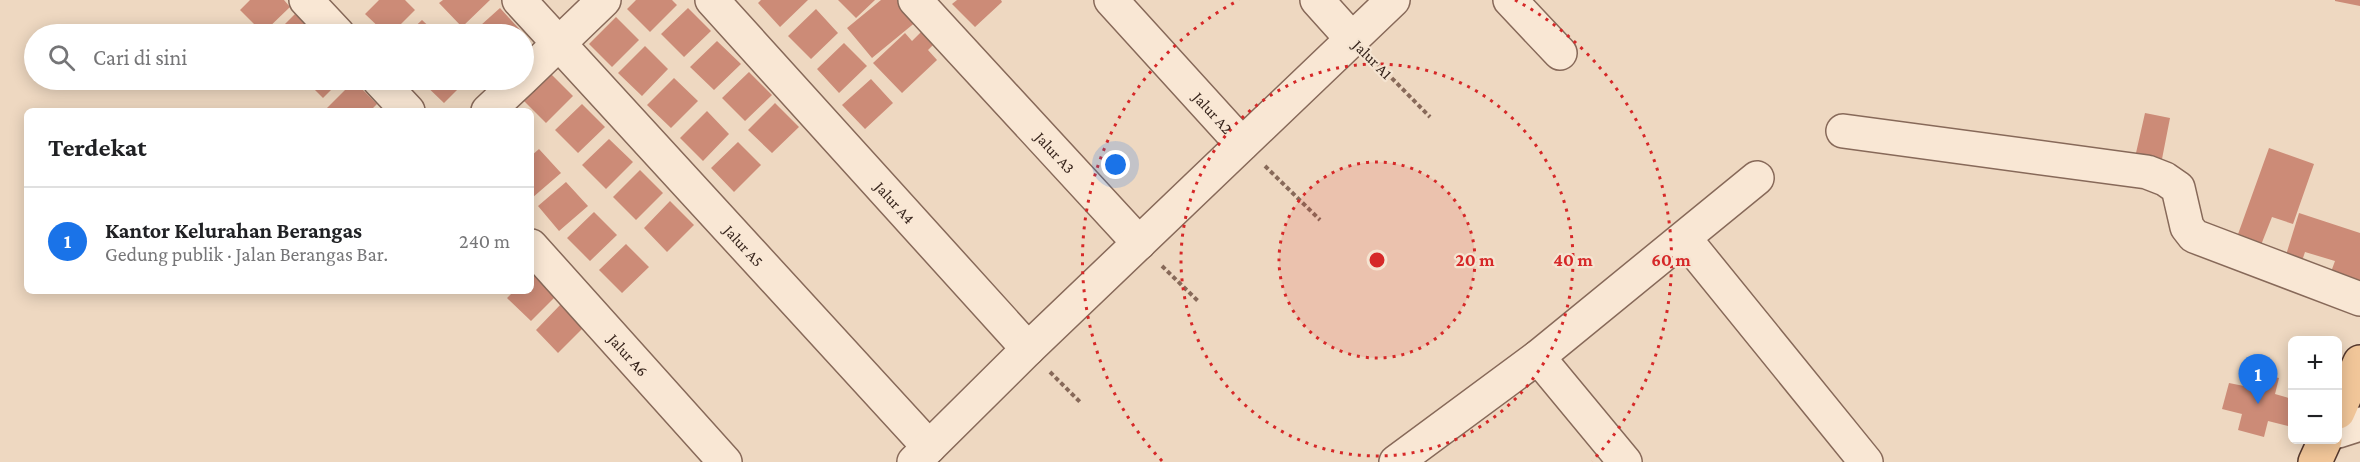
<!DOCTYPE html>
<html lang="id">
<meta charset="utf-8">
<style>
body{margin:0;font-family:"Crimson Pro",serif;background:#f6f6f6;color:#202124}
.controls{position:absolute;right:18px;bottom:18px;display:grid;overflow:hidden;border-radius:9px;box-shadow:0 3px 15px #0003}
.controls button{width:54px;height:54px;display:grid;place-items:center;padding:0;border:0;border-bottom:2px solid #e0e0e0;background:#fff;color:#202124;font:30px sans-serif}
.you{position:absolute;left:1116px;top:165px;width:21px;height:21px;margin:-15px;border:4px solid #fff;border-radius:50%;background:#1a73e8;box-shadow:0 0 0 9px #1a73e833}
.badge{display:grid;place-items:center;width:39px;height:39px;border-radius:50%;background:#1a73e8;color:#fff;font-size:20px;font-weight:700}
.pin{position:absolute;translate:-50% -50px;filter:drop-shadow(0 2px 3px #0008)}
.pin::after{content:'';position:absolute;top:32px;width:21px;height:18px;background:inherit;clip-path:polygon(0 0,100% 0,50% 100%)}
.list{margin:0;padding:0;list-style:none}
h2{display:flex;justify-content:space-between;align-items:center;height:78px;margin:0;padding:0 24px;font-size:26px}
h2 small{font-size:20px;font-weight:400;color:#757577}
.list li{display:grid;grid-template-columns:39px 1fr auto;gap:18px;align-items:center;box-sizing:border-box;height:108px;padding:0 24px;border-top:2px solid #e0e0e0}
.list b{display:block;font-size:22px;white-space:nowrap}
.list p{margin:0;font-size:20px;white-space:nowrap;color:#757577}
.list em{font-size:20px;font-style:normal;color:#757577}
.icon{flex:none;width:33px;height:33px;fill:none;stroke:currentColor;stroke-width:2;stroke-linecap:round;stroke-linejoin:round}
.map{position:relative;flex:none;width:2360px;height:462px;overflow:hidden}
.search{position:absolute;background:#fff;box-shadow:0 3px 15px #0003;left:24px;top:24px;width:510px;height:66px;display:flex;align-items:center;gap:15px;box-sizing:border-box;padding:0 21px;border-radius:33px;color:#757577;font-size:22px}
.panel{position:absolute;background:#fff;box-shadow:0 3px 15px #0003;left:24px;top:108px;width:510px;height:186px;border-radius:9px}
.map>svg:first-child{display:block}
</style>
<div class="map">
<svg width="2360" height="462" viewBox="0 0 2360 462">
<rect width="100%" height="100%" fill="#eed8c1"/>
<path fill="#cc8b77" d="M250,0H284L290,7L263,33L240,10Z
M379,0H405L415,10L391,34H386L365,14Z
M443,0H490L462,27L439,3Z
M636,0H672L677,5L650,32L627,9Z
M761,0H808L780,27L758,3Z
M838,0H875L856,18Z
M881,0H899L917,21L872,58L847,28Z
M957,0H1001L1002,2L975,27L952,4Z
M2335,0H2360V6L2335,1Z
M500,8L522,32L519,34H471Z
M688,8L711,31L684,57L661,34Z
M816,9L838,33L811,59L788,36Z
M295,14L315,34H275Z
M616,17L639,40L612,67L589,44Z
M422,20L437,34H407Z
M923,30L935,43L928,50L937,60L902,93L873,63L905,33L912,41Z
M717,41L741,64L714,90L690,67Z
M844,43L867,66L839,93L817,69Z
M645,46L668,69L642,96L618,73Z
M749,72L772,95L745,121L722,98Z
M550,73L573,96L546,123L523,100Z
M674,78L698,101L671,128L647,105Z
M871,79L893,103L865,129L842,105Z
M305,80H341L323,98Z
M420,80H463L465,82L444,103Z
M354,81L377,104L370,111H330L327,108Z
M775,103L799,127L772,153L748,130Z
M582,104L605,127L578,153L555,130Z
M707,111L729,134L703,161L680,138Z
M2145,113L2170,118L2162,159L2136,153Z
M609,139L633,162L606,189L582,165Z
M738,142L761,165L734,192L711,168Z
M2269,148L2314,164L2293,224L2272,217L2261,245L2237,237Z
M539,149L561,173L532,198L531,156Z
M640,170L663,193L636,220L613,197Z
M566,182L588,206L559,231L538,206Z
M670,201L694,225L667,252L644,228Z
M594,212L617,235L590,261L567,238Z
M2299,213L2360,233V281L2331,272L2335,261L2305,252L2302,261L2286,255Z
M626,244L649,267L622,293L599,270Z
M534,271L557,295L531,321L507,298L514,291H531V274Z
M562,303L585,326L558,353L536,330Z
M2253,372L2279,378L2275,394L2292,399V427L2268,421L2264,437L2238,430L2242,414L2222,409L2229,383L2249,387Z"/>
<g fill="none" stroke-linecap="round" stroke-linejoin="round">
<defs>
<g id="minor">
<path d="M306,0L338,34"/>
<path id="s1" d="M519,0L929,447"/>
<path id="s2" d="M712,0L1028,349"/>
<path id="s3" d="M915,0L1139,243"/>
<path id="s4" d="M1111,0L1242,144"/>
<path d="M1317,0L1352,39"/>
<path d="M1510,0L1560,53"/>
<path d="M524,77L604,0"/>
<path d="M379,80L408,111"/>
<path d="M488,111L521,80"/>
<path d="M1843,131L2147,172L2165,179L2178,188L2187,227L2194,236L2360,299"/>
<path d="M1685,239L1866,462"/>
<path id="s5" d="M531,246L725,462"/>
<path d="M1538,357L1625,462"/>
<path d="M2338,431L2360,424"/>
<path d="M914,462L1028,349L1393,0"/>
<path d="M1396,462L1538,357L1757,178"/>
</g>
<path id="major" d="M2338,412L2360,362
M2315,462L2325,440"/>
</defs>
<use href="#minor" stroke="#876959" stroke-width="36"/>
<use href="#major" stroke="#55382d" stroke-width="36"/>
<path stroke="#876959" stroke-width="4" stroke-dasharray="4.5 3" stroke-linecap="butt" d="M1376,62L1430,117
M1265,166L1320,220
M1162,266L1198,301
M1050,372L1081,403"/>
<use href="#minor" stroke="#f9e7d4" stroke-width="33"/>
<use href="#major" stroke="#f1c699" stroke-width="33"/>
</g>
<circle cx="1377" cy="260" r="98" fill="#d62828" fill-opacity=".12"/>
<g fill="none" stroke="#d62828" stroke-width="3" stroke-dasharray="3 6">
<circle cx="1377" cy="260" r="98"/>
<circle cx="1377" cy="260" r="196"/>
<path d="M1162 461A294 294 0 0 1 1239 0M1515 0A294 294 0 0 1 1592 461"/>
</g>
<g text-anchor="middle" stroke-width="4.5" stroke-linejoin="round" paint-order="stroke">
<g font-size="16" fill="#37251d" stroke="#f5e4d1">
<text transform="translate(1373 59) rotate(45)" y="6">Jalur A1</text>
<text dy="6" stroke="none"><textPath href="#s4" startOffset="152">Jalur A2</textPath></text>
<text dy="6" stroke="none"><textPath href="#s3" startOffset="207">Jalur A3</textPath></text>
<text dy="6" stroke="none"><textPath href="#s2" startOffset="273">Jalur A4</textPath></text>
<text dy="6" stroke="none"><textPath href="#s1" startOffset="333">Jalur A5</textPath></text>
<text dy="6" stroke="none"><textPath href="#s5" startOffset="146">Jalur A6</textPath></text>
</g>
</g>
<circle cx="1377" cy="260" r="9" fill="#d62828" stroke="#f5e4d1" stroke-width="3"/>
<g font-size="18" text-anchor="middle" font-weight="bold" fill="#d62828" stroke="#f5e4d1" stroke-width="4.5" stroke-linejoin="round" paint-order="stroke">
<text x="1475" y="266">20 m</text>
<text x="1573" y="266">40 m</text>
<text x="1671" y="266">60 m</text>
</g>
</svg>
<div class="controls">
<button>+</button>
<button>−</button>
</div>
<div class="you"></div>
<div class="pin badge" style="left:2258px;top:404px">1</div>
<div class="search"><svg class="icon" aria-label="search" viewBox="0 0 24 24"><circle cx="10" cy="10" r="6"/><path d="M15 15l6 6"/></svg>Cari di sini</div>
<section class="panel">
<h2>Terdekat<small></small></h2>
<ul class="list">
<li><span class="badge">1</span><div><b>Kantor Kelurahan Berangas</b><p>Gedung publik · Jalan Berangas Bar.</p></div><em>240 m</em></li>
</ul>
</section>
</div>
